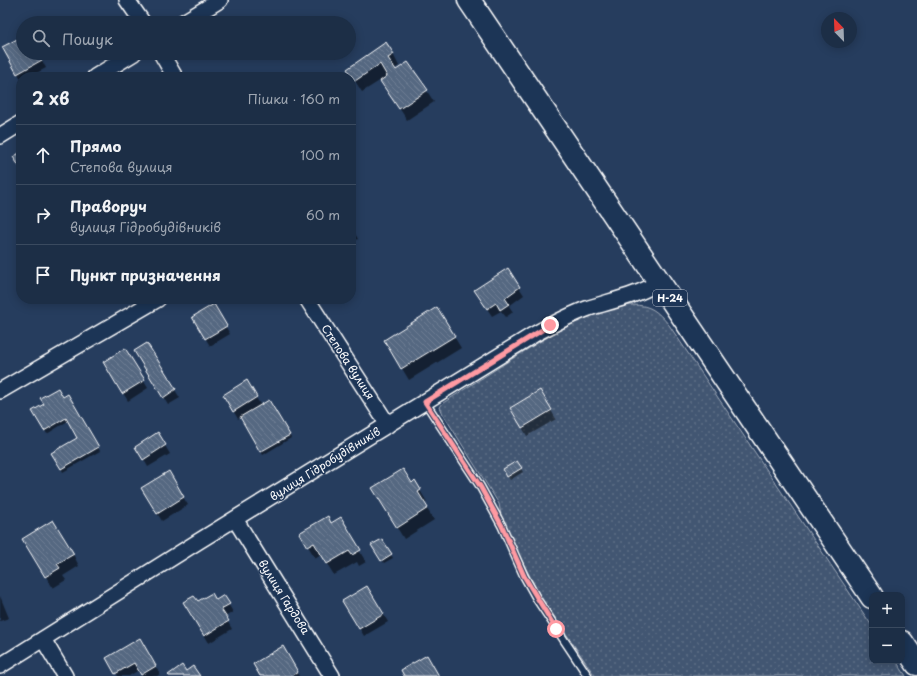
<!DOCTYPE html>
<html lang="uk">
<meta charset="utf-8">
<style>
body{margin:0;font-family:"Playpen Sans",sans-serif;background:#25364d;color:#f1f3f6}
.controls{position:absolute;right:12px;bottom:12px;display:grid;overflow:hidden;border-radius:8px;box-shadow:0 2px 10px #0003}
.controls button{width:36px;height:36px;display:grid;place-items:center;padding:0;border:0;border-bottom:1px solid #3a4a5f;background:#1c2e46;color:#f1f3f6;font:20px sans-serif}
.compass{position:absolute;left:821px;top:12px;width:36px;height:36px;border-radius:50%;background:#1c2e46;box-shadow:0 2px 10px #0003;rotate:337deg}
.stop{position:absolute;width:12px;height:12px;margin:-9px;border:3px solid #ff9aa2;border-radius:50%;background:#fff}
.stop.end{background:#ff9aa2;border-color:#fff;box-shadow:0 1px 4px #0008}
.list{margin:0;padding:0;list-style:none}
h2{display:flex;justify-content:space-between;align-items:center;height:52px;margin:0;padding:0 16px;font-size:17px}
h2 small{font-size:13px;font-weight:400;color:#a0a8b3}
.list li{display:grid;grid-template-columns:26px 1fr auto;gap:12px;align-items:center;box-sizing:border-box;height:60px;padding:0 16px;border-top:1px solid #3a4a5f}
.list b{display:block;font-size:15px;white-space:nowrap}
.list p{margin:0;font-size:13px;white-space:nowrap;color:#a0a8b3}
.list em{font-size:13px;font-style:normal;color:#a0a8b3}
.icon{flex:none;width:22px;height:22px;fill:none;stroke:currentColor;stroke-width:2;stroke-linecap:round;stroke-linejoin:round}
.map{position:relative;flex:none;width:917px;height:676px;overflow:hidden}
.search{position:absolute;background:#1c2e46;box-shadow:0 2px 10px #0003;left:16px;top:16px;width:340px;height:44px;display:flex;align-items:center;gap:10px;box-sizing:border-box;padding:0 14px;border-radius:22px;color:#a0a8b3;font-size:15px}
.panel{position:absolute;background:#1c2e46;box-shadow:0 2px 10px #0003;left:16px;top:72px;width:340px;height:232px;border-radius:16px}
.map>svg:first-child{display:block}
</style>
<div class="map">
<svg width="917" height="676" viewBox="0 0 917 676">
<defs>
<pattern id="grass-dots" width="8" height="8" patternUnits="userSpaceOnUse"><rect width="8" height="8" fill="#425672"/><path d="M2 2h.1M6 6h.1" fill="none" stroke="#5e6f87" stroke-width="1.8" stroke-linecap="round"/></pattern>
<pattern id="building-back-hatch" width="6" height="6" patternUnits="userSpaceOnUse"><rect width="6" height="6" fill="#556781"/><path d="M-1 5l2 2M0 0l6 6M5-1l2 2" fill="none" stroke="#6e7e94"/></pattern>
</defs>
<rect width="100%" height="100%" fill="#263d5e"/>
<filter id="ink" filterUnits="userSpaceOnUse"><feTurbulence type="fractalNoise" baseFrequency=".025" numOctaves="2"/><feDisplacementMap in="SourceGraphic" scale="8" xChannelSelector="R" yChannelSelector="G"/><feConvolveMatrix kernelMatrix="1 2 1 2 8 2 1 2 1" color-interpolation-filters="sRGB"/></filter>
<g filter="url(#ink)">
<path fill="url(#grass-dots)" stroke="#a0aab8" d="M632,305C651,305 657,311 669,325L872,626V661H896L906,676H595L539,594L517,551L502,520L499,504L443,414L440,407L443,403C467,388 491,372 515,357C552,334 588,311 632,305Z"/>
<path fill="#0007" d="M23,37V53H38L46,68L29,77H21V79L4,48Z
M393,54L399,66L394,69L396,71L427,91L434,102L407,120L381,80L362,92L348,70Z
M144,74L146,77H139Z
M351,205L354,210L351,211Z
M351,227L358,239L351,243Z
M507,269L524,295L509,306L513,312L506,317L501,311L492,316L480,298Z
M213,305L230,334L210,346L193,317Z
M437,308L461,348L409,380L392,352Z
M147,345L180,398L168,405L140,359Z
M125,350L148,388L128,401L104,362Z
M246,381L261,406L269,401L291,438L263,455L241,417L238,419L224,395Z
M540,391L556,419L527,436L511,408Z
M68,395L100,451L63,472L53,453L78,439L68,421L47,434L34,411Z
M158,434L170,454L148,467L137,447Z
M517,462L523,472L510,480L504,470Z
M168,473L188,505L162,521L142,489Z
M415,482L427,502L424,504L434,520L404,539L380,500Z
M340,518L366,562L359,566L357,562L334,575L321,554L315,558L301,534L331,524Z
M381,540L393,558L384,563L373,545Z
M30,551L73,554L79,566L63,576L66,580L53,588Z
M367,587L388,622L364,636L343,601Z
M0,596L9,618L0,621Z
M224,597L233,612L225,617L232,629L209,643L185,602H216Z
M139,639L160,674L157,676H142L139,670L129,676H118L107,659Z
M282,648L299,676H261Z"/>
<path fill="url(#building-back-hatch)" stroke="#fff" d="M23,36V53H39L42,60L17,74L2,47Z
M386,42L394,54L388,58L396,70L408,62L428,90L399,109L380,81L387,76L380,64L355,81L347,69Z
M21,152V169L13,157Z
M508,268L520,287L505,298L509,304L500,310L496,303L487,309L474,290Z
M214,304L227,326L205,339L192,317Z
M437,307L455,336L401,369L384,340Z
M147,343L176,389L163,398L134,351Z
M125,348L145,380L122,394L103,362Z
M247,380L257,397L233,412L223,395Z
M58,388L63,397L68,394L99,447L61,469L51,453L77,438L66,418L44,431L32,411L44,404L40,398Z
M540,390L552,410L522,428L510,408Z
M269,400L290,435L260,452L240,417Z
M158,432L166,445L143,460L135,447Z
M517,461L522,468L507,477L503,469Z
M403,469L412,483L415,480L421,490L418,492L428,508L397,528L372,488Z
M169,471L184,497L157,514L141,488Z
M328,516L331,523L341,517L361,550L352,555L349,551L327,564L314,543L307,547L299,533Z
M53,520L74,554L57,564L60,568L45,577L22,539Z
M382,539L392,554L381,561L371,545Z
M367,586L384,614L359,629L342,601Z
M212,593L216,600L224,595L230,604L221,609L229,621L204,636L183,602L194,596L198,601Z
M140,638L156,666L141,675L134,663L115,674L106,658Z
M283,646L298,672L292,676H260L253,664Z
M427,655L439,676H404L401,670Z
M182,665L186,671L193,666L200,676H169L168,675Z"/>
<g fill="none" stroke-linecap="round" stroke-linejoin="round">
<defs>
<path id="service" d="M425,402L480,486L502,526L524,576L538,601L588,676"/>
<path id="minor" d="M127,0L143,23
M182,23L220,0
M161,53L175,77
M95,77L134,53
M0,136L21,123
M307,299L388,425
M0,391L158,299
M235,519L332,676
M43,639L65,676
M0,666L199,541L533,335C551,325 569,315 589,308C614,300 637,296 659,282"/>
<path id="primary" d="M469,0L872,597
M902,642L917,664"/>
</defs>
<use href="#service" stroke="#fff" stroke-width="10"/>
<use href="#minor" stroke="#fff" stroke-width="18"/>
<use href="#primary" stroke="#fff" stroke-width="25"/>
<use href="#service" stroke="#1d3557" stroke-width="7"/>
<use href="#minor" stroke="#1d3557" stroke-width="15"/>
<use href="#primary" stroke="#1d3557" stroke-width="22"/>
</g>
</g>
<g fill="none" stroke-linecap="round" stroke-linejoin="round" filter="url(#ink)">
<path stroke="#ff9aa2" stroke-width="5" d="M550,325L425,402L480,486L502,526L524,576L556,629"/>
</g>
<g text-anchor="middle" stroke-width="3" stroke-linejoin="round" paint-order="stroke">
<rect fill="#1d3557" stroke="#bbc2cd" stroke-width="1" x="653" y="290" width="34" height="16" rx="3"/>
<g font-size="10" font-weight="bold" fill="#fff">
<text x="670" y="302">Н-24</text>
</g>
<g font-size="11" fill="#fff" stroke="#1d3557">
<text transform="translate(348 362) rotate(57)" y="4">Степова вулиця</text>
<text transform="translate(325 464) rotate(-32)" y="4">вулиця Гідробудівників</text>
<text transform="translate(284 597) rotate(58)" y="4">вулиця Гардова</text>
</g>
</g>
</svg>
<div class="controls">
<button>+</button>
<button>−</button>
</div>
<svg class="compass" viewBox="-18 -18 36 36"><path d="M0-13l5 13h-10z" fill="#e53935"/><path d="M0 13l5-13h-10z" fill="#a0a8b3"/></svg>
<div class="stop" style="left:556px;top:629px"></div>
<div class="stop end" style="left:550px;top:325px"></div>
<div class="search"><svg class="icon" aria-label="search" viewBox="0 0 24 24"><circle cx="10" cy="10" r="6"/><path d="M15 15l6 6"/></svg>Пошук</div>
<section class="panel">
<h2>2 хв<small>Пішки · 160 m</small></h2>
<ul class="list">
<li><svg class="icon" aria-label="ahead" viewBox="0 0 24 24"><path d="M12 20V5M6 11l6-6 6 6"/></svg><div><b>Прямо</b><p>Степова вулиця</p></div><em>100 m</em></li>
<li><svg class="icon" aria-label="right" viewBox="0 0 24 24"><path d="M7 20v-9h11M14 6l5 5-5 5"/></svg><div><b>Праворуч</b><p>вулиця Гідробудівників</p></div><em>60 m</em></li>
<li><svg class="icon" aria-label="arrive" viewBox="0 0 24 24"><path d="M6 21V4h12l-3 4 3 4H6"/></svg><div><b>Пункт призначення</b></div></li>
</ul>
</section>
</div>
